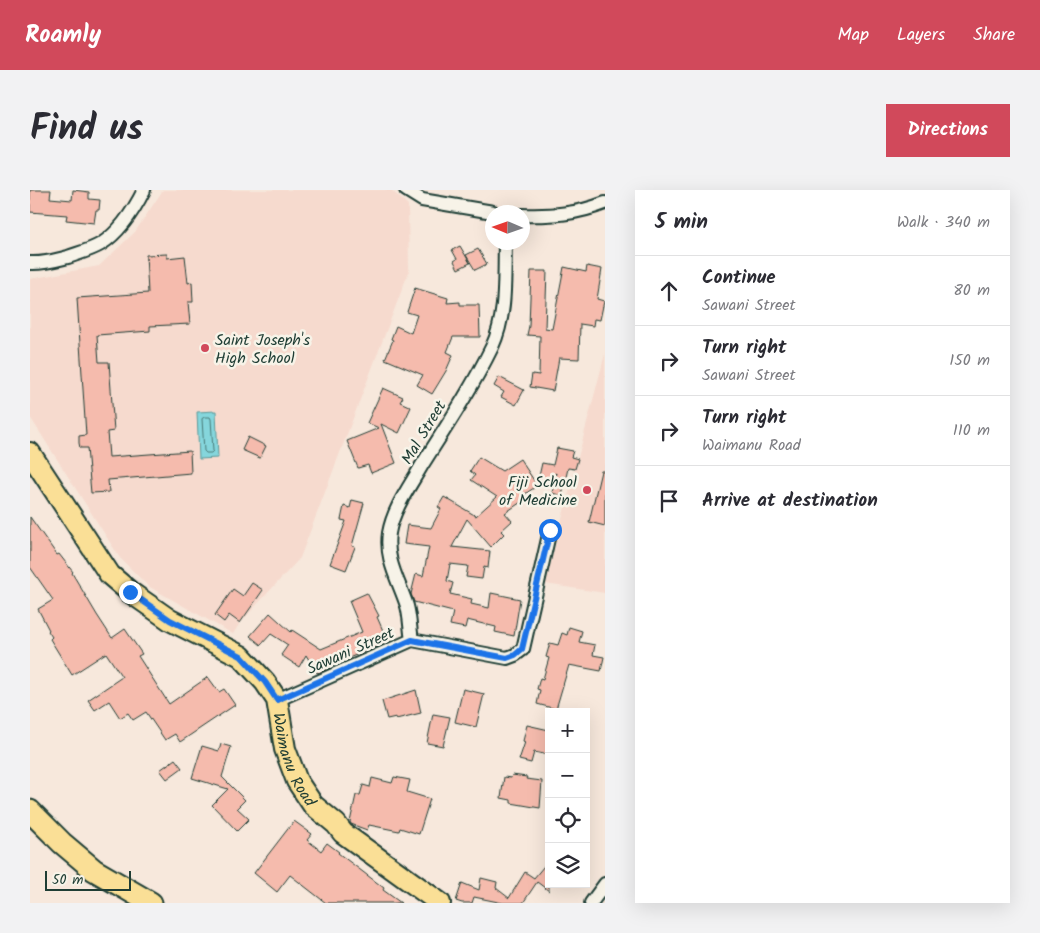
<!DOCTYPE html>
<meta charset="utf-8">
<style>
body{margin:0;font-family:Kalam,sans-serif;background:#f2f2f3;color:#2b2b33}
.controls{position:absolute;right:15px;bottom:15px;display:grid;overflow:hidden;border-radius:0px;box-shadow:0 5px 20px #0002}
.controls button{width:45px;height:45px;display:grid;place-items:center;padding:0;border:0;border-bottom:1px solid #e1e1e2;background:#fff;color:#2b2b33;font:25px sans-serif}
.compass{position:absolute;left:455px;top:15px;width:45px;height:45px;border-radius:50%;background:#fff;box-shadow:0 5px 20px #0002;rotate:272deg}
.scale{position:absolute;left:15px;bottom:12px;width:86px;box-sizing:border-box;padding-left:5px;border:2px solid #1f3d34;border-top:0;font-size:14px;line-height:18px;white-space:nowrap;color:#1f3d34;-webkit-text-stroke:4px #f7f3e8;paint-order:stroke}
.stop{position:absolute;width:15px;height:15px;margin:-11px;border:4px solid #1a73e8;border-radius:50%;background:#fff}
.stop.end{background:#1a73e8;border-color:#fff;box-shadow:0 1px 5px #0008}
.list{margin:0;padding:0;list-style:none}
h2{display:flex;justify-content:space-between;align-items:center;height:65px;margin:0;padding:0 20px;font-size:21px}
h2 small{font-size:16px;font-weight:400;color:#7c7c81}
.list li{display:grid;grid-template-columns:32px 1fr auto;gap:15px;align-items:center;box-sizing:border-box;height:70px;padding:0 20px;border-top:1px solid #e1e1e2}
.list b{display:block;font-size:19px;white-space:nowrap}
.list p{margin:0;font-size:16px;white-space:nowrap;color:#7c7c81}
.list em{font-size:16px;font-style:normal;color:#7c7c81}
.icon{flex:none;width:28px;height:28px;fill:none;stroke:currentColor;stroke-width:2;stroke-linecap:round;stroke-linejoin:round}
.map{position:relative;flex:none;width:575px;height:713px;overflow:hidden;border-radius:0px}
header{display:flex;align-items:center;gap:30px;box-sizing:border-box;height:70px;padding:0 25px;background:#d1495b;color:#fff}
header strong{font-size:24px}
nav{display:flex;gap:28px;margin-inline-start:auto;font-size:18px}
.intro{display:flex;align-items:center;justify-content:space-between;box-sizing:border-box;height:120px;padding:0 30px}
h1{margin:0;font-size:35px}
.button{padding:12px 22px;border-radius:0px;background:#d1495b;color:#fff;font-size:18px;font-weight:700}
main{display:flex;gap:30px;padding:0 30px}
aside{flex:1;background:#fff;border-radius:0px;box-shadow:0 5px 20px #0002}
.map>svg:first-child{display:block}
</style>
<header>
<strong>Roamly</strong>
<nav><a>Map</a><a>Layers</a><a>Share</a></nav>
</header>
<div class="intro"><h1>Find us</h1><a class="button">Directions</a></div>
<main>
<div class="map">
<svg width="575" height="713" viewBox="0 0 575 713">
<rect width="100%" height="100%" fill="#f7e8dc"/>
<filter id="ink" filterUnits="userSpaceOnUse"><feTurbulence type="fractalNoise" baseFrequency=".02" numOctaves="2"/><feDisplacementMap in="SourceGraphic" scale="10" xChannelSelector="R" yChannelSelector="G"/><feConvolveMatrix kernelMatrix="1 2 1 2 8 2 1 2 1" color-interpolation-filters="sRGB"/></filter>
<g filter="url(#ink)">
<path fill="#f6dace" d="M133,0H361L378,15L379,81L270,368L210,433L203,444L118,396L90,368L0,227V89L69,76L105,42Z
M575,164V403L515,394Z"/>
<path fill="#85d6dc" stroke="#5c9999" d="M186,221L188,268L169,269L167,222Z"/>
<g fill="none" stroke-linecap="round" stroke-linejoin="round">
<path stroke="#487a77" stroke-width="1" d="M175,227H180L181,229L183,261L181,263H176L174,261L172,229Z"/>
</g>
<path fill="#f5bbad" stroke="#1f3d34" d="M0,0H21L20,8L42,10L43,0L59,2V9L70,10L69,20H66L64,33L36,30L37,25L0,22Z
M430,56L440,73L428,79L424,71L427,69L422,60Z
M448,59L457,74L445,80L436,65Z
M137,64V68L155,66L158,93L162,92L163,112H158L160,134L120,136V141L67,145L69,172H79L84,241L77,242L79,267L160,261L161,283L78,290L79,302L61,303L57,258H50L49,253V246L56,245L47,108L118,103L116,65Z
M557,76L572,79L567,109L574,111L570,130L564,129L563,136L550,134L549,169L529,168L523,201L500,197L502,184L509,185L510,146L497,145L499,136L501,81H517L515,138L522,139L534,77L556,82Z
M385,98L418,108L417,113L430,112V115H449L450,147H423L417,162L423,165L416,181L402,204L387,195L393,185L355,169L363,150L361,149L366,136L381,143L387,125L377,122Z
M469,187L494,200L486,215L471,207L474,202L464,196Z
M353,198L373,207L370,212L381,217L369,243L351,234L366,273L341,283L338,275L328,278L317,251L349,238L337,233Z
M218,247L236,256L230,268L212,260Z
M527,258L543,261L541,267L548,269L545,279L538,278L532,306L522,303L526,283L495,304L497,308L475,323L482,331L471,341L474,344L461,357L437,329L422,357L460,361L458,378L454,377L452,389L436,387L438,376L420,374L417,391L423,393L420,404L442,409L441,414L459,418L461,403L490,409L484,446L465,442L466,437L437,430L435,438L420,435L423,422L384,412L381,404L386,384L393,386L399,357L374,354L377,335L401,338L411,319L408,317L414,307L446,326L467,307L441,290L445,285L440,281L449,267L472,281L490,269L507,295L512,273L523,275Z
M571,281H575V336L559,332Z
M322,310L334,313L322,356L325,357L316,380L300,374L316,331L311,330L314,316L320,318Z
M0,327L27,365L29,364L43,382L42,383L67,425L82,448L95,439L112,464L108,466L139,514L178,487L189,502L194,499L205,515L150,552L145,544L135,550L116,522L103,530L98,523L90,528L79,511L65,520L58,510L92,487L76,463L42,485L20,449L22,447L18,441L19,440L8,419L23,410L0,377Z
M222,393L233,400L210,433L199,425L194,432L185,425L203,399L213,406Z
M337,403L349,426L347,427L358,452L299,476L300,478L287,483L276,465L269,477L251,465L258,455L241,444L231,455L220,446L240,423L261,442L262,440L291,459L332,442L319,411Z
M539,437L552,441L549,452L565,455L563,465L574,467L571,481L539,475L526,519L507,514L510,500L507,499L510,488L513,489L519,468L516,467L520,453L528,455L532,443L537,445Z
M433,499L454,504L446,537L425,532Z
M386,500L391,523L366,529V527L357,529L352,511Z
M403,524L420,527L413,556L397,553Z
M497,535L519,540V565L504,562L501,573L489,570L495,552L493,551Z
M191,554L201,557L192,587L215,610L207,618L219,629L207,641L182,615L198,599L162,588L172,556L189,561Z
M145,569L152,578L137,589L130,580Z
M482,585L497,587L496,589L512,591L510,618L481,613V610L471,608L474,587L481,588Z
M364,587L380,590L377,602L400,609L389,644L370,638L369,641L339,635L337,640L321,634L320,632L326,605H330L333,595L340,597L342,588L362,593Z
M264,631L282,644L277,650L291,661L297,653L309,662L308,663L354,698L353,700L371,713H296L260,685L247,702L224,683Z
M519,670V701L507,692L493,713H473L444,707L442,713H432L426,711L432,693L449,700L451,688L467,692L466,698L479,708L495,682L504,688Z"/>
<g fill="none" stroke-linecap="round" stroke-linejoin="round">
<defs>
<path id="minor" d="M376,0L392,10L463,22
M492,25C522,26 547,24 575,13
M0,73C13,74 26,70 38,67C49,63 61,60 71,54C90,42 104,20 114,0
M382,450C380,439 380,427 377,416C369,391 355,370 359,343C363,319 380,296 392,275C416,237 442,198 462,157C477,125 474,88 475,52
M247,510L382,450L477,468L485,465L493,459L520,340
M561,713L575,694"/>
<g id="primary">
<path id="s1" d="M0,263L80,385L100,402L140,430L211,466L235,492L247,510L255,559L267,591L283,615L306,634L313,643L410,713"/>
</g>
<path id="trunk" d="M0,621L32,653L64,680L121,713"/>
</defs>
<use href="#minor" stroke="#1f3d34" stroke-width="16"/>
<use href="#primary" stroke="#1f3d34" stroke-width="24"/>
<use href="#trunk" stroke="#1f3d34" stroke-width="25"/>
<use href="#minor" stroke="#f7f3e8" stroke-width="12"/>
<use href="#primary" stroke="#fadf96" stroke-width="20"/>
<use href="#trunk" stroke="#fadf96" stroke-width="21"/>
</g>
</g>
<g fill="none" stroke-linecap="round" stroke-linejoin="round" filter="url(#ink)">
<path stroke="#1a73e8" stroke-width="6" d="M100,402L140,430L211,466L235,492L247,510L382,450L477,468L485,465L492,459L520,340"/>
</g>
<g fill="#d1495b" stroke="#f7f3e8" stroke-width="2">
<circle cx="175" cy="158" r="5"/>
<circle cx="557" cy="300" r="5"/>
</g>
<g text-anchor="middle" stroke-width="5" stroke-linejoin="round" paint-order="stroke">
<g font-size="16" fill="#1f3d34" stroke="#f7f3e8" text-anchor="start">
<text x="185" y="155">Saint Joseph's<tspan x="185" dy="18">High School</tspan></text>
<text x="547" y="297" text-anchor="end">Fiji School<tspan x="547" dy="18">of Medicine</tspan></text>
</g>
<g font-size="16" fill="#1f3d34" stroke="#f7f3e8">
<text transform="translate(393 242) rotate(-59)" y="6">Mal Street</text>
<text transform="translate(320 460) rotate(-24)" y="6">Sawani Street</text>
<text dy="6" stroke="none"><textPath href="#s1" startOffset="420">Waimanu Road</textPath></text>
</g>
</g>
</svg>
<div class="controls">
<button>+</button>
<button>−</button>
<button><svg class="icon" aria-label="locate" viewBox="0 0 24 24"><circle cx="12" cy="12" r="6"/><path d="M12 2v4M12 18v4M2 12h4M18 12h4"/></svg></button>
<button><svg class="icon" aria-label="layers" viewBox="0 0 24 24"><path d="M12 4l9 5-9 5-9-5zM3 14l9 5 9-5"/></svg></button>
</div>
<svg class="compass" viewBox="-18 -18 36 36"><path d="M0-13l5 13h-10z" fill="#e53935"/><path d="M0 13l5-13h-10z" fill="#7c7c81"/></svg>
<div class="scale">50 m</div>
<div class="stop" style="left:520px;top:340px"></div>
<div class="stop end" style="left:100px;top:402px"></div>
</div>
<aside>
<h2>5 min<small>Walk · 340 m</small></h2>
<ul class="list">
<li><svg class="icon" aria-label="ahead" viewBox="0 0 24 24"><path d="M12 20V5M6 11l6-6 6 6"/></svg><div><b>Continue</b><p>Sawani Street</p></div><em>80 m</em></li>
<li><svg class="icon" aria-label="right" viewBox="0 0 24 24"><path d="M7 20v-9h11M14 6l5 5-5 5"/></svg><div><b>Turn right</b><p>Sawani Street</p></div><em>150 m</em></li>
<li><svg class="icon" aria-label="right" viewBox="0 0 24 24"><path d="M7 20v-9h11M14 6l5 5-5 5"/></svg><div><b>Turn right</b><p>Waimanu Road</p></div><em>110 m</em></li>
<li><svg class="icon" aria-label="arrive" viewBox="0 0 24 24"><path d="M6 21V4h12l-3 4 3 4H6"/></svg><div><b>Arrive at destination</b></div></li>
</ul>
</aside>
</main>
